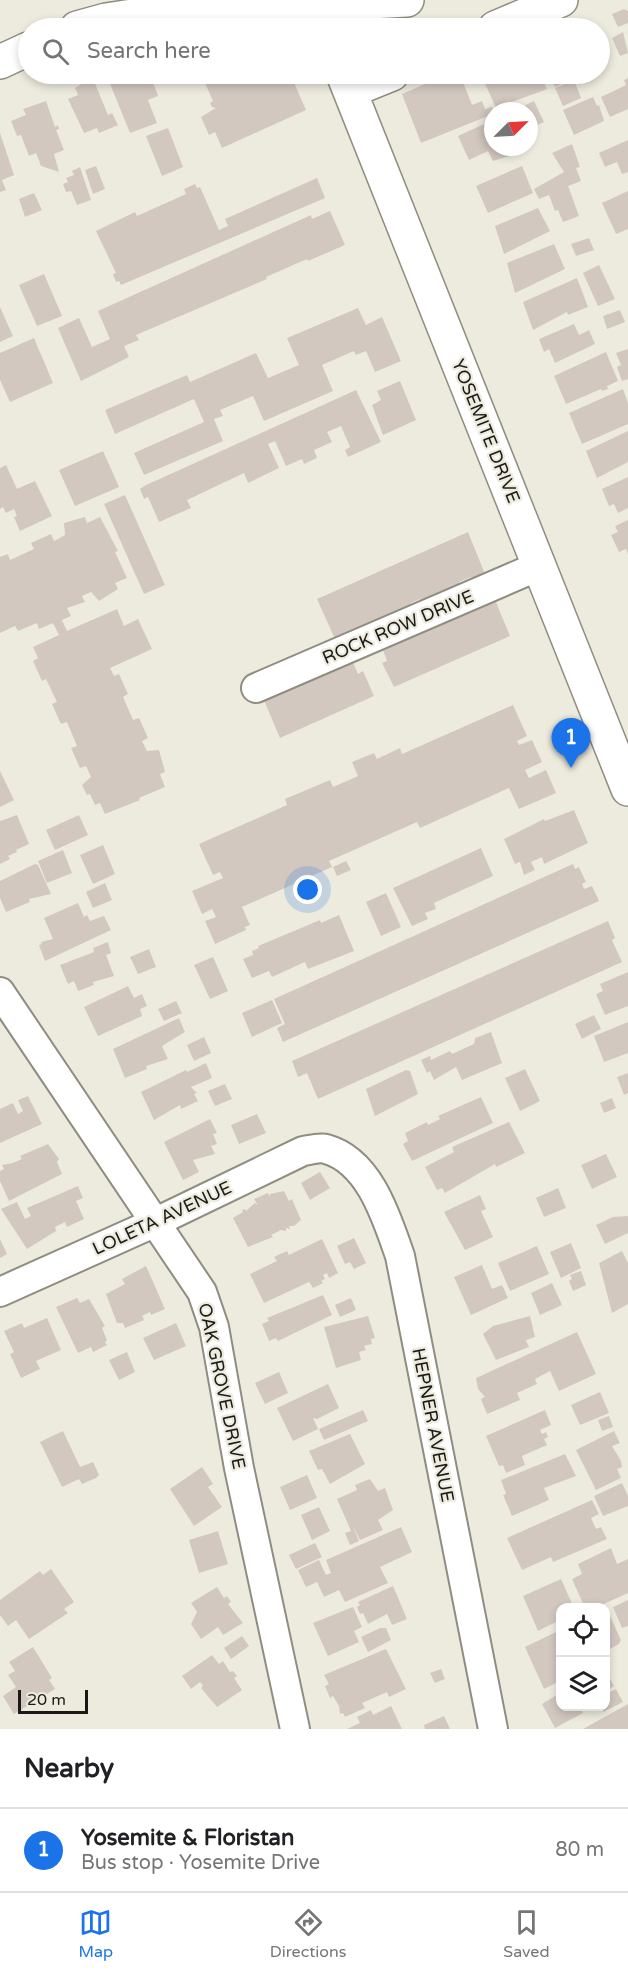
<!DOCTYPE html>
<meta charset="utf-8">
<style>
body{margin:0;font-family:"Varela Round",sans-serif;background:#f2f2f2;color:#202124}
.controls{position:absolute;right:18px;bottom:18px;display:grid;overflow:hidden;border-radius:12px;box-shadow:0 3px 9px #0003}
.controls button{width:54px;height:54px;display:grid;place-items:center;padding:0;border:0;border-bottom:2px solid #e0e0e0;background:#fff;color:#202124;font:30px sans-serif}
.compass{position:absolute;left:484px;top:102px;width:54px;height:54px;border-radius:50%;background:#fff;box-shadow:0 3px 9px #0003;rotate:66deg}
.scale{position:absolute;left:18px;bottom:15px;width:70px;box-sizing:border-box;padding-left:6px;border:3px solid #1a1915;border-top:0;font-size:16px;line-height:21px;white-space:nowrap;color:#1a1915;-webkit-text-stroke:4px #edebde;paint-order:stroke}
.you{position:absolute;left:308px;top:890px;width:21px;height:21px;margin:-15px;border:4px solid #fff;border-radius:50%;background:#1a73e8;box-shadow:0 0 0 9px #1a73e833}
.badge{display:grid;place-items:center;width:39px;height:39px;border-radius:50%;background:#1a73e8;color:#fff;font-size:20px;font-weight:700}
.pin{position:absolute;translate:-50% -50px;filter:drop-shadow(0 2px 3px #0008)}
.pin::after{content:'';position:absolute;top:32px;width:21px;height:18px;background:inherit;clip-path:polygon(0 0,100% 0,50% 100%)}
.list{margin:0;padding:0;list-style:none}
h2{display:flex;justify-content:space-between;align-items:center;height:78px;margin:0;padding:0 24px;font-size:26px}
h2 small{font-size:20px;font-weight:400;color:#757577}
.list li{display:grid;grid-template-columns:39px 1fr auto;gap:18px;align-items:center;box-sizing:border-box;height:84px;padding:0 24px;border-top:2px solid #e0e0e0}
.list b{display:block;font-size:22px;white-space:nowrap}
.list p{margin:0;font-size:20px;white-space:nowrap;color:#757577}
.list em{font-size:20px;font-style:normal;color:#757577}
.icon{flex:none;width:33px;height:33px;fill:none;stroke:currentColor;stroke-width:2;stroke-linecap:round;stroke-linejoin:round}
.map{position:relative;flex:none;width:628px;height:1729px;overflow:hidden}
.search{position:absolute;background:#fff;box-shadow:0 3px 9px #0003;left:18px;right:18px;top:18px;height:66px;display:flex;align-items:center;gap:15px;box-sizing:border-box;padding:0 21px;border-radius:33px;color:#757577;font-size:22px}
.sheet{height:162px;background:#fff}
nav{display:flex;justify-content:space-around;align-items:center;box-sizing:border-box;height:84px;border-top:2px solid #e0e0e0;background:#fff;font-size:16px;color:#757577}
nav a{display:grid;justify-items:center;gap:3px}
nav .on{color:#1a73e8}
.map>svg:first-child{display:block}
</style>
<div class="map">
<svg width="628" height="1729" viewBox="0 0 628 1729">
<rect width="100%" height="100%" fill="#edebde"/>
<path fill="#d3c8c0" d="M624,9L628,11V23L618,27L612,14Z
M623,32L628,53L620,56L612,38Z
M106,74H150L158,96L148,100L157,123L130,133Z
M201,74H290L306,110L222,148L215,132L209,135L201,117L216,108L212,107L210,103L213,101Z
M448,74H460L472,105L482,101L485,109L492,107L493,114L421,143L402,94Z
M489,74H515L519,81L540,74L547,89L496,108L482,77Z
M549,74H565L568,81L555,87Z
M628,78V109L610,117L601,97L626,85L624,80Z
M89,79L90,82L94,81L108,115L112,113L118,125L99,133L97,128L84,133L68,99L78,95L75,88Z
M574,80L581,98L563,106L555,88Z
M593,97L597,106L599,105L604,121L574,135L563,110Z
M46,101L55,127L58,125L59,129L56,130L64,150L54,154L59,172L41,166L36,153L29,156L21,135L17,136L11,121L26,115L23,109Z
M534,101L544,122L529,129V111H513Z
M493,120V147H516L517,150L512,155L493,161L488,151L469,160L458,136Z
M168,128L183,167L162,176L146,136Z
M0,133L14,175L2,180L6,190L0,192Z
M628,140V172L622,174L617,162L605,167L599,153Z
M572,144L580,167L576,168L581,181L568,186L579,216L563,222L558,210L555,211L549,195L539,199L534,189L564,172L552,153Z
M96,166L105,189L93,194L85,170Z
M522,166L533,193L488,213L476,186Z
M80,167L91,200L77,205L71,191L66,192L63,184L68,182L66,178L74,175L72,171Z
M317,178L325,198L121,285L119,281L116,282L113,274L116,273L96,231L135,212L137,216L186,194L184,189L195,184L197,188L200,187L219,230L228,226L225,219Z
M628,191V229L616,234L602,203Z
M34,193L42,210L25,217L19,199Z
M538,208L550,231L504,254L495,226Z
M330,211L345,245L308,261L307,259L266,277L267,279L136,335L139,340L124,346L129,357L81,381L58,328L79,318L92,347L110,339L98,311L311,215L312,219Z
M589,238L594,250L576,256L571,244Z
M554,244L565,269L515,293L507,263Z
M599,265L615,299L598,306L583,273Z
M44,274L62,316L37,326L19,285Z
M577,278L588,307L568,315L567,312L533,330L523,302Z
M0,307L13,336L0,342Z
M358,308L366,325L382,317L401,361L375,372L366,351L356,355L354,351L322,365L333,391L264,421L253,396L220,410L223,416L214,419L223,441L144,475L134,453L204,422L194,399L115,434L105,410L187,375L190,382L256,353L268,378L299,365L287,338Z
M620,310L625,322L607,329L603,316Z
M574,324L579,335L589,330L595,344L555,363L549,349L544,352L539,339Z
M34,338L53,383L10,402L0,380V353Z
M628,349V379L622,381L617,367L621,365L616,353Z
M606,352L618,381L607,386L608,389L602,391L601,389L566,404L554,376Z
M400,381L416,420L383,435L372,405L381,400L377,391Z
M623,389L628,403V424L582,444L569,413Z
M356,390L381,442L348,457L345,450L350,447L341,426L327,432L332,442L314,450L317,458L304,464L302,459L286,466L275,441L268,444L279,468L248,483L244,473L187,500L191,508L159,522L148,497L144,499L140,489L144,486Z
M628,431V462L597,478L586,451Z
M103,451L119,487L75,506L59,470Z
M6,465L17,489L35,481L52,516L20,531L14,517L17,516L14,509L6,513L3,507L0,509V468Z
M628,477V508L618,513L614,504L609,506L602,489Z
M125,495L165,585L144,594L104,504Z
M85,517L87,523L100,517L118,551L115,552L127,578L115,583L118,589L99,601L91,592L82,596L85,602L67,608L71,616L62,620L67,631L117,609L124,626L138,619L152,649L110,668L114,676L119,674L128,694L123,697L133,720L139,718L148,738L142,741L147,751L159,750L165,772L160,774L165,787L139,798L140,800L105,814L100,803L95,805L90,794L87,795L82,785L91,777L86,766L80,768L71,748L77,746L67,722L61,724L52,704L57,702L46,679L42,681L33,661L38,658L33,647L59,635L53,623L39,629L37,623L18,631L15,626L0,633V557L8,554L10,560L34,549L31,543L51,534L54,541L65,535L64,523Z
M628,520V554L626,549L619,552L611,535L618,532L615,526Z
M468,532L485,574L472,579L471,577L459,582L460,584L421,601L420,599L411,603L412,605L335,639L317,599Z
M493,595L510,636L394,687L382,663L387,661L383,650L386,646Z
M353,662L358,674L363,671L374,696L280,738L263,698L273,693L274,696L297,686L295,683Z
M513,705L527,736L517,741L519,745L532,740L542,762L525,770L529,778L546,770L556,793L519,809L509,788L420,828L417,822L329,861L332,867L242,907L250,925L245,927L246,930L215,944L205,921L216,917L212,909L202,914L192,891L223,878L220,872L213,875L199,844L287,805L285,799L330,780L333,787L358,776L352,762L374,753L377,759L400,748L402,754Z
M0,771L14,800L0,807Z
M574,810L588,843L544,864L542,857L531,862L535,870L524,875L520,862L515,864L504,839L544,819L545,821Z
M17,815L29,844L16,850L17,852L8,856L10,859L0,864V821Z
M79,815L88,835L55,850L46,830Z
M103,845L115,874L93,884L80,855Z
M481,848L493,876L434,903L436,909L425,913L428,919L412,926L393,888Z
M63,850L72,873L47,883L38,861Z
M346,861L351,870L337,876L333,867Z
M35,864L38,865L51,894L29,899L30,902L6,912L0,898V881Z
M573,864L575,869L579,867L586,882L582,884L584,889L592,886L599,901L283,1042L277,1028L285,1024L274,999Z
M105,883L112,900L93,908L86,892Z
M386,893L401,927L381,936L366,902Z
M78,903L84,917L87,915L90,921L104,916L111,930L45,961L39,945L42,944L41,942L53,939L44,918Z
M339,915L354,951L308,969L305,962L272,977L269,971L252,978L243,959L253,955L252,951L259,948L258,946L320,920L321,923Z
M608,921L615,938L612,940L622,962L318,1099L307,1073L298,1077L292,1061Z
M108,942L111,953L106,955L114,976L93,982L94,985L78,991L74,981L68,984L60,965L94,952L93,948Z
M149,949L156,967L138,974L130,957Z
M213,957L228,991L210,999L194,965Z
M628,972V1006L605,1015L596,994L603,991L600,984Z
M128,986L134,998L142,994L147,1006L140,1009L142,1016L98,1036L84,1007Z
M272,1000L282,1023L252,1037L242,1013Z
M176,1001L182,1013L164,1021L158,1009Z
M594,1015L601,1029L582,1039L575,1024Z
M179,1018L185,1032L162,1046L168,1059L146,1066L147,1069L125,1078L113,1049Z
M628,1022V1053L604,1062L594,1036Z
M491,1032L502,1063L462,1080L456,1067L434,1080L430,1071L427,1073L421,1060L430,1056L431,1060L450,1051L452,1054L474,1044L475,1038Z
M204,1037L211,1053L194,1061L187,1045Z
M206,1063L212,1078L191,1087L197,1093L194,1094L198,1101L181,1109L180,1105L154,1120L141,1092L186,1070L187,1072Z
M525,1069L540,1101L520,1111L505,1078Z
M406,1070L410,1071L418,1094L375,1116L366,1089Z
M628,1073V1093L624,1095L617,1077Z
M225,1084L232,1099L215,1106L208,1091Z
M28,1096L42,1124L0,1143V1109L13,1103L18,1114L23,1111L18,1100Z
M481,1097L493,1123L412,1161L403,1144L408,1141L405,1133L427,1122L428,1125L440,1119L438,1116Z
M612,1098L616,1108L604,1113L600,1103Z
M257,1114L266,1133L239,1144L231,1125Z
M210,1119L217,1133L213,1134L217,1144L211,1146L215,1154L193,1160L199,1172L183,1180L164,1142Z
M509,1122L525,1153L496,1167L495,1164L445,1193L442,1188L437,1190L425,1167L454,1152L452,1147Z
M48,1144L59,1159L57,1162L62,1174L9,1201L0,1181V1171L4,1169L2,1165L13,1163L22,1159L20,1156Z
M606,1154L617,1177L592,1189L581,1165Z
M320,1172L330,1188L310,1200L301,1183Z
M78,1186L83,1198L76,1201L84,1219L67,1227L65,1222L55,1227L56,1231L27,1249L1,1209L17,1202L25,1219L31,1216L27,1208Z
M558,1188L566,1208L544,1217L536,1198Z
M284,1191L289,1201L292,1199L301,1220L294,1226H289L290,1229L286,1228V1231L281,1230L271,1235L273,1237L248,1247L233,1218L243,1212L242,1210L245,1209L246,1211L255,1203L258,1205L254,1199L268,1193L270,1197V1194Z
M480,1195L486,1209L481,1211L493,1237L465,1250L444,1212Z
M628,1216V1233L605,1244L596,1225L613,1217Z
M354,1238L366,1263L354,1269L350,1262L345,1264L337,1246Z
M0,1239L7,1254L0,1258Z
M322,1239L338,1273L329,1278L327,1273L323,1275L325,1279L321,1281L323,1283L313,1288L309,1282L264,1303L250,1274L277,1261L274,1257L287,1251L289,1255Z
M571,1243L581,1268L561,1278L550,1252Z
M537,1246L549,1274L510,1291L498,1263Z
M622,1251L628,1263V1304L612,1313L599,1263Z
M482,1265L492,1289L502,1285L508,1298L471,1315L454,1277Z
M146,1266L165,1309L151,1315L150,1312L142,1316L144,1320L125,1328L123,1323H117L106,1294L125,1284L122,1279Z
M581,1271L586,1285L573,1291L569,1281L572,1279L570,1275Z
M552,1283L562,1305L540,1315L531,1293Z
M323,1295L332,1315L278,1341L276,1338L269,1341L262,1324L269,1321L267,1318Z
M77,1298L80,1303L89,1299L105,1326L102,1328L107,1340L105,1342L107,1345L93,1352L91,1347L78,1353L56,1307Z
M351,1298L356,1310L340,1317L335,1305Z
M368,1316L375,1338L371,1339L372,1344L364,1346L366,1350L359,1352L361,1360L336,1368L324,1327Z
M530,1316L535,1337L526,1340L529,1347L496,1360L483,1334L493,1326Z
M47,1318L61,1350L36,1361L40,1369L21,1378L10,1354L14,1352L4,1331L22,1323L24,1328Z
M176,1323L186,1346L154,1360L143,1338Z
M577,1332L596,1374L559,1391L550,1371L535,1379L537,1384L517,1393L520,1400L487,1414L481,1399L485,1397L478,1389L476,1378Z
M127,1352L135,1372L119,1380L109,1360Z
M279,1372L288,1393L265,1404L255,1383Z
M328,1384L339,1408L317,1419L313,1418L318,1429L293,1441L277,1408Z
M600,1392L609,1413L580,1425L571,1405Z
M363,1410L368,1421L324,1440L319,1429Z
M545,1410L551,1425L540,1430L542,1434L546,1432L548,1437L544,1439L547,1445L522,1456L525,1465L506,1473L503,1465L499,1466L486,1436Z
M609,1416L613,1427L602,1431L598,1420Z
M63,1431L80,1467L93,1462L99,1475L96,1478L82,1484L79,1479L62,1487L40,1442Z
M614,1431L620,1443L612,1446L621,1461L622,1467L617,1469L621,1478L596,1490L576,1450Z
M350,1434L365,1464L330,1484L322,1469L318,1470L309,1451Z
M565,1454L576,1476L544,1488L549,1500L512,1516L503,1495L506,1494L501,1480Z
M202,1467L213,1484L208,1487L222,1507L194,1526L170,1489Z
M307,1475L317,1498L290,1510L280,1487Z
M370,1479L378,1491L385,1488L393,1510L378,1520L383,1530L360,1540L353,1526L359,1541L350,1545L345,1533L351,1531L337,1499L357,1490L355,1485Z
M622,1483L628,1496V1506L603,1516L594,1496Z
M592,1500L599,1514L591,1518L596,1529L601,1527L607,1539L553,1562L551,1557L522,1570L507,1538Z
M319,1507L330,1531L312,1540L301,1515Z
M401,1527L412,1552L380,1567L388,1583L345,1602L339,1590L324,1597L317,1582L306,1587L298,1570L319,1560L326,1575L331,1573L326,1560Z
M218,1531L228,1564L199,1573L189,1540Z
M315,1543L322,1557L296,1569L289,1555Z
M611,1548L617,1564L628,1559V1593L595,1608H585L572,1579L582,1574L578,1564Z
M51,1569L74,1602L64,1609L68,1613L29,1639L16,1620L8,1626L0,1615V1600L40,1571L43,1575Z
M561,1579L574,1608H560V1620L538,1631L523,1596Z
M393,1586L407,1619L392,1625L387,1614L368,1624L363,1613L360,1614L357,1607L360,1605L358,1602Z
M217,1587L224,1598L227,1596L231,1602L228,1604L243,1623L223,1635L218,1627L201,1639L191,1624L197,1612L191,1603Z
M628,1600V1626L622,1628L613,1607Z
M353,1607L362,1627L354,1631L359,1642L328,1656L313,1623Z
M609,1614L621,1640L619,1644L606,1651V1616Z
M380,1628H386L391,1640L368,1652L361,1637Z
M560,1630V1681L544,1689L525,1647Z
M242,1636L249,1646L231,1659L224,1648Z
M33,1647L52,1678L49,1680L55,1689L14,1714L3,1696L16,1687L8,1675L15,1671L9,1662Z
M386,1649L406,1689L389,1697L387,1692L362,1703L365,1708L345,1717L343,1713L340,1714L339,1706L333,1696L330,1698L325,1686L329,1684L324,1675Z
M212,1655L219,1664L223,1661L230,1672L233,1671L237,1676L234,1678L242,1690L217,1707L201,1688L203,1686L200,1682L191,1689L182,1676Z
M441,1669L445,1679L435,1683L430,1673Z
M606,1671L614,1686L606,1691Z
M616,1689L623,1702L603,1712L600,1706H606V1694Z
M560,1693V1706H580L583,1713L555,1728L542,1704Z
M628,1704V1729H583Z
M391,1706L402,1729H347L360,1723L357,1717L371,1710L373,1715Z
M444,1716L450,1729H425L424,1725Z"/>
<g fill="none" stroke-linecap="round" stroke-linejoin="round">
<defs>
<path id="minor" d="M256,688L539,566
M0,992L202,1292L214,1327L239,1468L295,1729
M0,1292L156,1222L303,1151C310,1150 320,1147 326,1149C370,1161 387,1219 400,1256L493,1729"/>
<path id="tertiary" d="M77,28L106,20L146,14L407,0
M495,28L561,0
M0,62L28,49
M343,74L628,789
M350,91L392,74"/>
</defs>
<use href="#minor" stroke="#8f8d81" stroke-width="32"/>
<use href="#tertiary" stroke="#8f8d81" stroke-width="36"/>
<use href="#minor" stroke="#fff" stroke-width="28"/>
<use href="#tertiary" stroke="#fff" stroke-width="33"/>
</g>
<g text-anchor="middle" stroke-width="4.5" stroke-linejoin="round" paint-order="stroke">
<g font-size="18" fill="#1a1915" stroke="#edebde">
<text transform="translate(486 431) rotate(68)" y="6">YOSEMITE DRIVE</text>
<text transform="translate(398 627) rotate(-23)" y="6">ROCK ROW DRIVE</text>
<text transform="translate(162 1218) rotate(-25)" y="6">LOLETA AVENUE</text>
<text transform="translate(222 1386) rotate(78)" y="6">OAK GROVE DRIVE</text>
<text transform="translate(433 1425) rotate(79)" y="6">HEPNER AVENUE</text>
</g>
</g>
</svg>
<div class="controls">
<button><svg class="icon" aria-label="locate" viewBox="0 0 24 24"><circle cx="12" cy="12" r="6"/><path d="M12 2v4M12 18v4M2 12h4M18 12h4"/></svg></button>
<button><svg class="icon" aria-label="layers" viewBox="0 0 24 24"><path d="M12 4l9 5-9 5-9-5zM3 14l9 5 9-5"/></svg></button>
</div>
<svg class="compass" viewBox="-18 -18 36 36"><path d="M0-13l5 13h-10z" fill="#e53935"/><path d="M0 13l5-13h-10z" fill="#757577"/></svg>
<div class="scale">20 m</div>
<div class="you"></div>
<div class="pin badge" style="left:571px;top:768px">1</div>
<div class="search"><svg class="icon" aria-label="search" viewBox="0 0 24 24"><circle cx="10" cy="10" r="6"/><path d="M15 15l6 6"/></svg>Search here</div>
</div>
<section class="sheet">
<h2>Nearby<small></small></h2>
<ul class="list">
<li><span class="badge">1</span><div><b>Yosemite &amp; Floristan</b><p>Bus stop · Yosemite Drive</p></div><em>80 m</em></li>
</ul>
</section>
<nav>
<a class="on"><svg class="icon" aria-label="map" viewBox="0 0 24 24"><path d="M3 6l6-2 6 2 6-2v14l-6 2-6-2-6 2zM9 4v14M15 6v14"/></svg>Map</a>
<a><svg class="icon" aria-label="directions" viewBox="0 0 24 24"><path d="M12 3l9 9-9 9-9-9zM9 14v-3h6M13 9l2 2-2 2"/></svg>Directions</a>
<a><svg class="icon" aria-label="saved" viewBox="0 0 24 24"><path d="M7 4h10v16l-5-4-5 4z"/></svg>Saved</a>
</nav>
